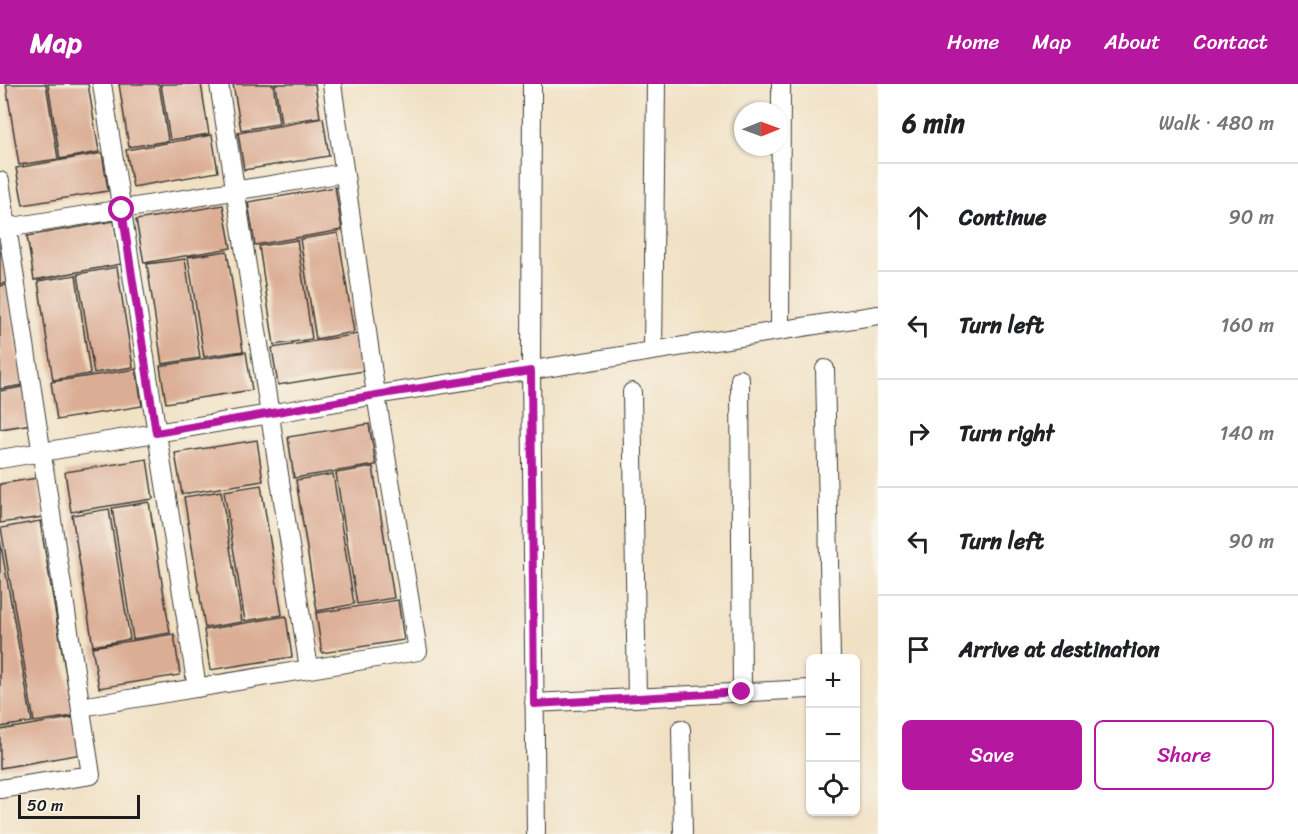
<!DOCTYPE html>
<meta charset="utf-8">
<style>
body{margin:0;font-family:Sriracha,sans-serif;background:#f6f6f6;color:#202124}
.controls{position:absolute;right:18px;bottom:18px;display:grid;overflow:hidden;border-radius:9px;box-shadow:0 2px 4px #0004}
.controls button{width:54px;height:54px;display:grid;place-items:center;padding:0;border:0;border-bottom:2px solid #e0e0e0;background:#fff;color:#202124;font:30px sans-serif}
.compass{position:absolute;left:734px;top:18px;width:54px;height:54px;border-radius:50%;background:#fff;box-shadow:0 2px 4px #0004;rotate:89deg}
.scale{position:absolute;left:18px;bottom:15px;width:122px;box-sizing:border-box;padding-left:6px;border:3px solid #1c1c1c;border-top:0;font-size:16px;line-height:21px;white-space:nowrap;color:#1c1c1c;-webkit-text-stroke:4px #f7f3e8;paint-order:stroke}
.stop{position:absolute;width:18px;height:18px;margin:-14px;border:4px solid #b5179e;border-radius:50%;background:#fff}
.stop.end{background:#b5179e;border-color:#fff;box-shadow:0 2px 6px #0008}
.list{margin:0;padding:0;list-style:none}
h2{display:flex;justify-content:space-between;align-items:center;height:78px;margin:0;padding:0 24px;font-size:26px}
h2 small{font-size:20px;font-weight:400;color:#757577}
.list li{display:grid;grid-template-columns:39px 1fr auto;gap:18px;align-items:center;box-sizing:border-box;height:108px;padding:0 24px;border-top:2px solid #e0e0e0}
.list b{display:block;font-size:22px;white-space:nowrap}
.list em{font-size:20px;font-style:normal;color:#757577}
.actions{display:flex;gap:12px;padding:18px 24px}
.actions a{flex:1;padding:14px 0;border:2px solid #b5179e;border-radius:9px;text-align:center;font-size:21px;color:#b5179e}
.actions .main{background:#b5179e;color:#fff}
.icon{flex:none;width:33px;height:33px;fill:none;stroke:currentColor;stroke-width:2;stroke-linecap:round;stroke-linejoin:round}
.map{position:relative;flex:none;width:878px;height:750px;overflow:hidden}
header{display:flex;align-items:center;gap:36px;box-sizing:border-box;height:84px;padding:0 30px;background:#b5179e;color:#fff}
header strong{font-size:28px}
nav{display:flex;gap:33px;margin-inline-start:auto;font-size:21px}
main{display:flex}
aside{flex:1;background:#fff}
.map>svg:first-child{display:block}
</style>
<header>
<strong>Map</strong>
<nav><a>Home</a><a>Map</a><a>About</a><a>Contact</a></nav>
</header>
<main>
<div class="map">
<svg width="878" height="750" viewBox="0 0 878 750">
<rect width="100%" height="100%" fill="#f7f3e8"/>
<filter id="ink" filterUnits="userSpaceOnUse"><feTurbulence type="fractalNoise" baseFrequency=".0167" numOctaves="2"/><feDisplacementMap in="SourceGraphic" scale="12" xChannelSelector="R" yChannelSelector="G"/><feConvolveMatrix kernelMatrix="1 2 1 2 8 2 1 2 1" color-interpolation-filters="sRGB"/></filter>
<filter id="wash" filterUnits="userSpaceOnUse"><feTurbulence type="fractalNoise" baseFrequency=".008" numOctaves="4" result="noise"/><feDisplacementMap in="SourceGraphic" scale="24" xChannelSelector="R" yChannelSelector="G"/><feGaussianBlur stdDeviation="1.35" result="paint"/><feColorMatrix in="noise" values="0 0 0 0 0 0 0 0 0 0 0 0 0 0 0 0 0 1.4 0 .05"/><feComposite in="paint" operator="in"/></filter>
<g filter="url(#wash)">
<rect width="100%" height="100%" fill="#f1e1c4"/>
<g id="blocks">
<path fill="#dbad94" d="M6,0H46L58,75L19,81Z
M48,0H88L99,68L60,75Z
M119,0H159L168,57L129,63Z
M161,0H201L209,50L170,56Z
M233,0H273L279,40L241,46Z
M275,0H315L320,33L281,39Z
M323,34L329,72L244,86L238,49Z
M212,51L218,88L133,103L126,66Z
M102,69L108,107L23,121L16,84Z
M335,103L342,146L255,161L248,118Z
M223,121L231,164L144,179L136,136Z
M114,137L121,180L34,196L27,152Z
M338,149L354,248L316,255L300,155Z
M0,156L11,198L0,200Z
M297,156L312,255L274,261L259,162Z
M227,167L243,267L204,273L188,173Z
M185,175L200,274L162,280L147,180Z
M117,183L133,283L94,289L78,190Z
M76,191L90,290L53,296L38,197Z
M7,201L23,301L0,305V202Z
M358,250L364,287L278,301L272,264Z
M246,268L252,306L166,319L160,282Z
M136,285L142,322L57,336L51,298Z
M27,302L32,340L0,345V307Z
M369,340L376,381L294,394L288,353Z
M257,356L263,397L182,410L175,369Z
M147,375L153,415L71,428L65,388Z
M373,383L394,514L357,520L336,389Z
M333,390L354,520L317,527L296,396Z
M37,394L43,433L0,439V400Z
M261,401L282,531L245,537L224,407Z
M221,407L242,538L205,544L184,413Z
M149,418L170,549L133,555L112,424Z
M109,425L130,555L93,562L72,431Z
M40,437L73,632L34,638L1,444Z
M0,456L32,638L0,643Z
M398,516L404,556L322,569L316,529Z
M286,532L292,573L210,586L204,546Z
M174,550L180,591L99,604L92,563Z
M76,633L82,670L0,684V646Z"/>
</g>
</g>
<g filter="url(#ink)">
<use href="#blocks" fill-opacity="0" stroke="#3c3a35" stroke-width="1.5"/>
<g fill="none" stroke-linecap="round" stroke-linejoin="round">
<defs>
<path id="minor" d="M102,0L197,604
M219,0L309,585
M532,0L531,287L536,750
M0,97L91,691L0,705
M0,145L344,89
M780,246L781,0
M653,267L656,0
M825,285L831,574
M740,295L742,608
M632,308L637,614
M0,375L270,330L376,311L878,231
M534,619L810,605
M81,623L418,567L376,311L332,0
M681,645L683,750"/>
</defs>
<use href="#minor" stroke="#3c3a35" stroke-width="20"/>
<use href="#minor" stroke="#fff" stroke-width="18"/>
</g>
</g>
<g fill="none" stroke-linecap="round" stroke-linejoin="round" filter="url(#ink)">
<path stroke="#b5179e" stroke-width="8" d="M122,126L156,349L376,311L531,287L534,620L742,608"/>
</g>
</svg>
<div class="controls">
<button>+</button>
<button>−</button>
<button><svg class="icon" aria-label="locate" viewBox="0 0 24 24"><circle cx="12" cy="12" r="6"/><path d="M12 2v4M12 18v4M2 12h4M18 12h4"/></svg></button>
</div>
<svg class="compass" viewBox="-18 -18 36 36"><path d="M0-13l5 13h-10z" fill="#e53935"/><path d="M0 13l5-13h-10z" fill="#757577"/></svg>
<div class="scale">50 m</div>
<div class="stop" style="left:122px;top:126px"></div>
<div class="stop end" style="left:742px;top:608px"></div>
</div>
<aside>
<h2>6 min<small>Walk · 480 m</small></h2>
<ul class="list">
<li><svg class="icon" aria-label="ahead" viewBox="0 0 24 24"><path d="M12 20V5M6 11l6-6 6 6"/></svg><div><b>Continue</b></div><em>90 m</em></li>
<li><svg class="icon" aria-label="left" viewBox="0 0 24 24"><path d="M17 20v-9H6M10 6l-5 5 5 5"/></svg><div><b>Turn left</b></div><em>160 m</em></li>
<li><svg class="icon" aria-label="right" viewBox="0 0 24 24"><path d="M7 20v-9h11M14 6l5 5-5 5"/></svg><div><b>Turn right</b></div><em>140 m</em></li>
<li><svg class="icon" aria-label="left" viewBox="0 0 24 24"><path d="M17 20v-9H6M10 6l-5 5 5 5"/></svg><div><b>Turn left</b></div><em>90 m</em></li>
<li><svg class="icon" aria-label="arrive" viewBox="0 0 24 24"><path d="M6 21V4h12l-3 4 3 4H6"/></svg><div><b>Arrive at destination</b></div></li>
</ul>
<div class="actions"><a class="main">Save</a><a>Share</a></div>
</aside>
</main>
